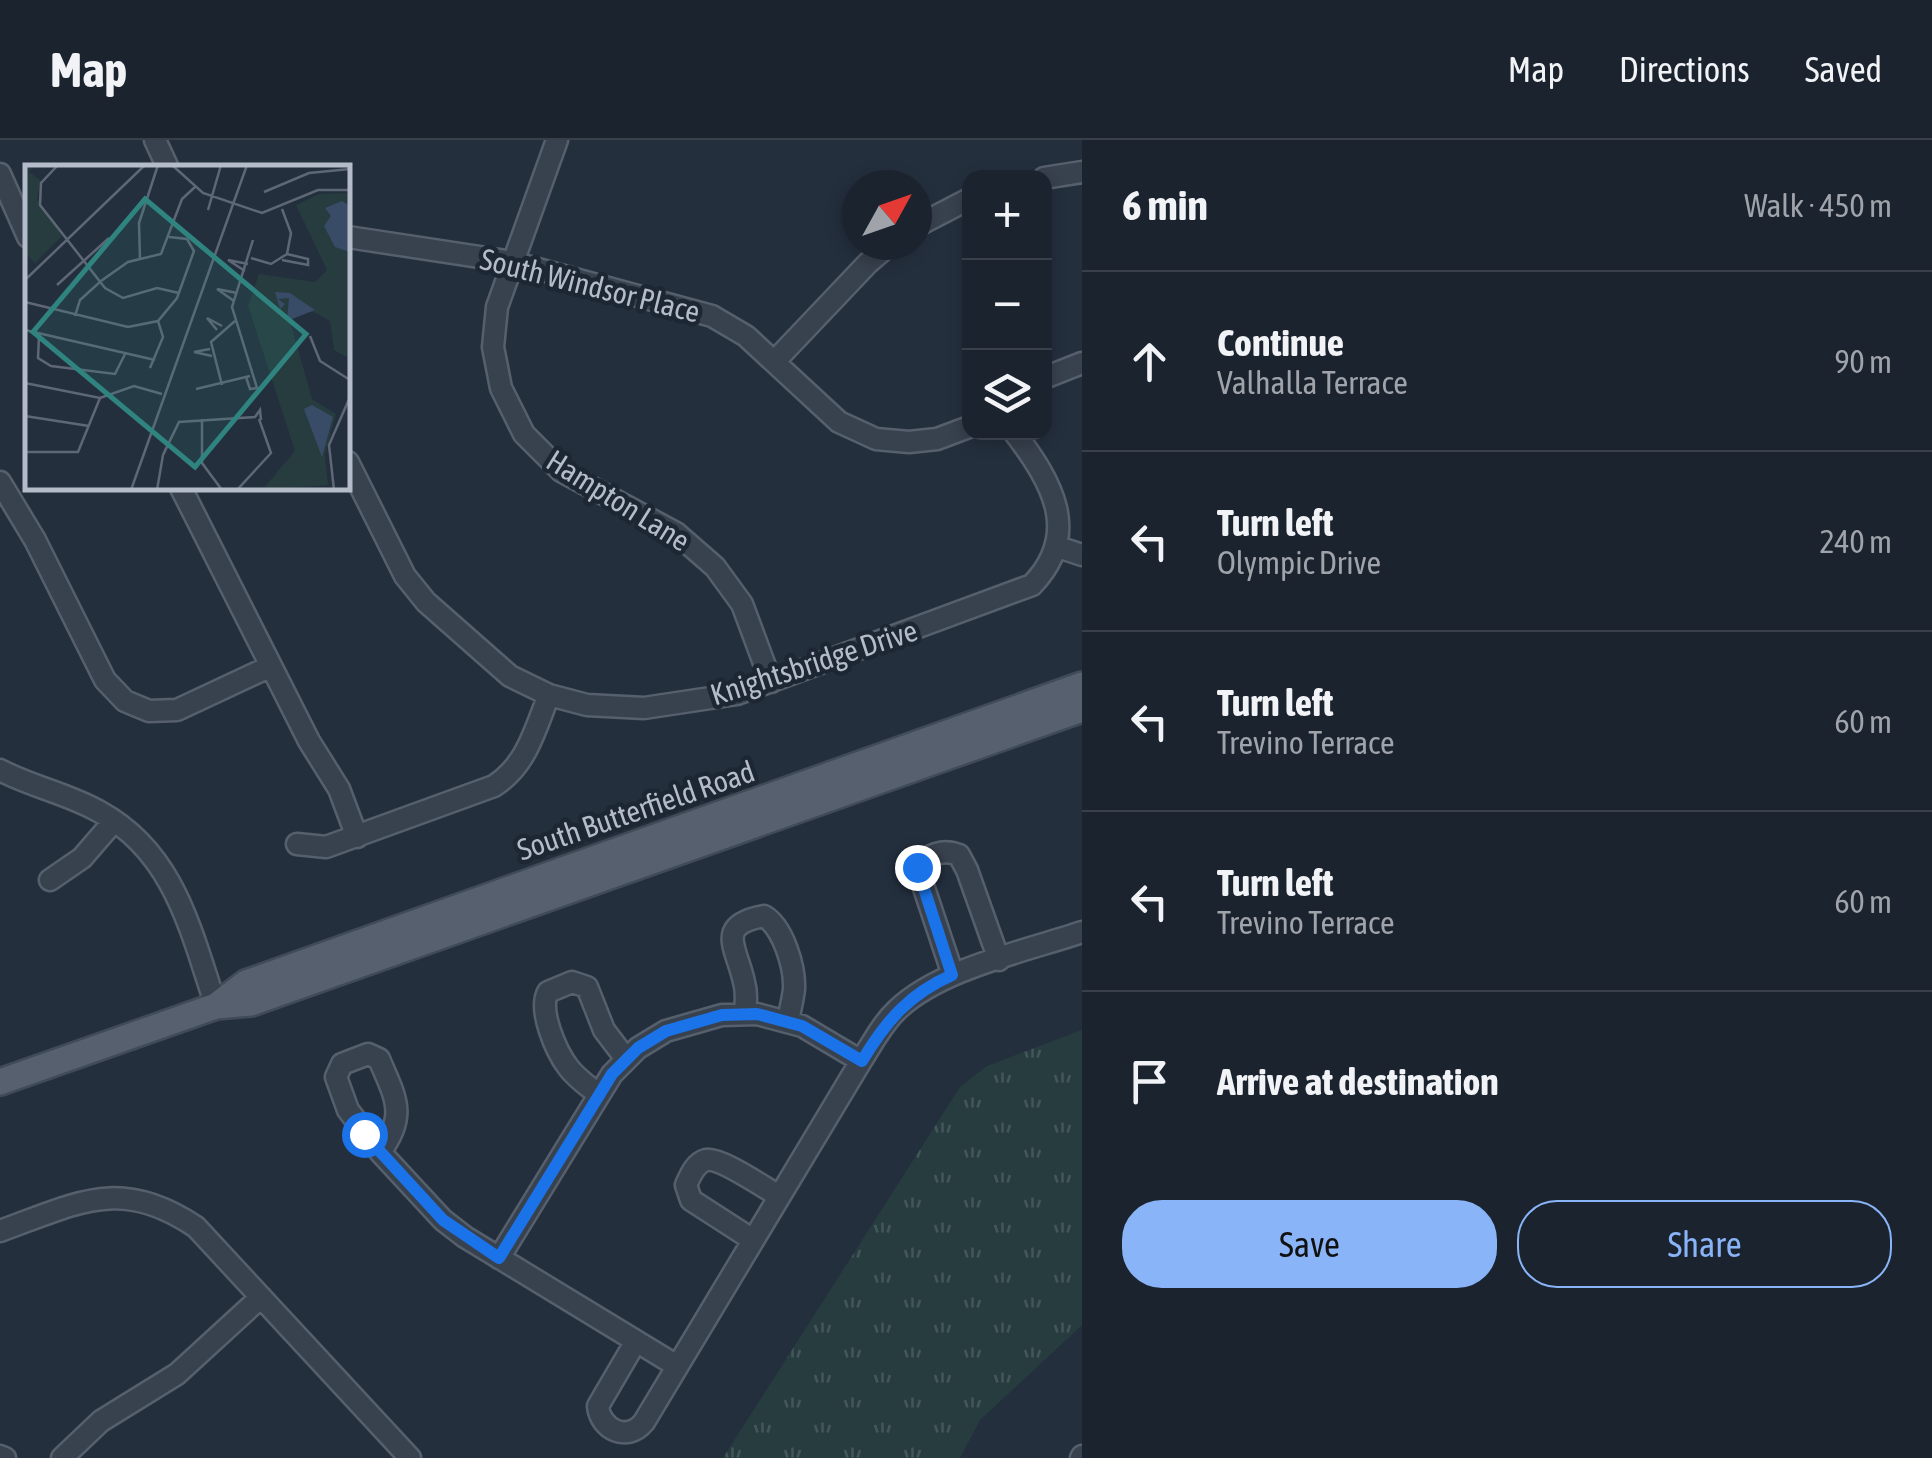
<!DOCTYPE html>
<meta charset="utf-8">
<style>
body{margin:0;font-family:"Asap Condensed",sans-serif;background:#282f3a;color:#f1f3f6}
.controls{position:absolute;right:30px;top:30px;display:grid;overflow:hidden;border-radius:20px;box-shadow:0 5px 15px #0003}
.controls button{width:90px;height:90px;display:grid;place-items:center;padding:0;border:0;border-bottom:2px solid #39404a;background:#1b232e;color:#f1f3f6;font:50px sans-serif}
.compass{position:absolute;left:842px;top:30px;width:90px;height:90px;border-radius:50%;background:#1b232e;box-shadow:0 5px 15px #0003;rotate:50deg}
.stop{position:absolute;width:30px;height:30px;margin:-22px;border:8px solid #1a73e8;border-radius:50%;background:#fff}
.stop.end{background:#1a73e8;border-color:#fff;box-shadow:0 2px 10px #0008}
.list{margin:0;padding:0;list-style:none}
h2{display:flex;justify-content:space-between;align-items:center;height:130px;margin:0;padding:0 40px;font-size:42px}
h2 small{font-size:32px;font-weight:400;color:#a0a4aa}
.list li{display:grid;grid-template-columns:65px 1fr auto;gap:30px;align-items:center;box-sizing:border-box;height:180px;padding:0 40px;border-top:2px solid #39404a}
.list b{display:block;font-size:38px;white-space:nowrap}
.list p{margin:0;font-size:32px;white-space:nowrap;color:#a0a4aa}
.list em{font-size:32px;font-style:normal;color:#a0a4aa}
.actions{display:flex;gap:20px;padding:30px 40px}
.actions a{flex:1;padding:22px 0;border:2px solid #8ab4f8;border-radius:40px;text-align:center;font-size:35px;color:#8ab4f8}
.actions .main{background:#8ab4f8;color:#111}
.icon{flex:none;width:55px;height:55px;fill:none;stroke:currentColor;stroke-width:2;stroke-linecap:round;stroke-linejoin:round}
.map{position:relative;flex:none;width:1082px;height:1318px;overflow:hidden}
header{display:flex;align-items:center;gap:60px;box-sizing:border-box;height:140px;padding:0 50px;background:#1b232e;border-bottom:2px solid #39404a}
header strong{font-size:48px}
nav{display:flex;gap:55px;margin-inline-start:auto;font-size:35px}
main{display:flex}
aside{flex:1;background:#1b232e}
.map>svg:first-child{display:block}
</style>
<header>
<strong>Map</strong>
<nav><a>Map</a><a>Directions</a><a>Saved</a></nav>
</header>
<main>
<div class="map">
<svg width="1082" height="1318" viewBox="0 0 1082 1318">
<defs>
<pattern id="grass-tufts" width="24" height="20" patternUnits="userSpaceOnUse" patternTransform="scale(2.5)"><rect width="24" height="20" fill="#263c3f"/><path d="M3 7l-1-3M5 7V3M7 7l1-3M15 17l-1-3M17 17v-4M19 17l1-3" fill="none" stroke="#435659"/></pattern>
</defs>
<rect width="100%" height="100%" fill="#242f3e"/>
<path fill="url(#grass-tufts)" d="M1082,890V1185L980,1280L960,1318H723L960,947L987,926Z"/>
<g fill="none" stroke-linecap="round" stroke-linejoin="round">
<defs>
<path id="minor" d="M155,0L168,28
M557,0L497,167L493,207L501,248L524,294L561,331L676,393L715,427L742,464L771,542
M0,34L28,97
M1044,38L1082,32
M917,86L969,59
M348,97L512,122L712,176L746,196L839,282L876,299L909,302L937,299L969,287
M774,222L868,123L889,105
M1044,238L1082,223
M348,322L405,436L426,462L510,536L549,555L587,565L644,568L737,554L1032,445C1082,393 1052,342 1014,292
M0,342L35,400L105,540L125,561L149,571L177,570L271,526
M181,348L309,601L339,649L357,697
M1061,408L1082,415
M0,630C32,647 69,654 100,672C175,713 191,792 216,866
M297,704L326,707L494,646C527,625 535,589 549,555
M50,740L82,718L114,681
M953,835L917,727C928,715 943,708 959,715L967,730L999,820
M745,874C746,863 747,852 744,842C737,808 714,785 764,776C783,787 795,827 794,849C793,859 790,870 788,881
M368,914L379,919C395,957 408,975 380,1012L348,970L336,937L342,924Z
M598,954C588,946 576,938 568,927C556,911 538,870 548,852L572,842L587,847L604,890L626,919
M380,1012L443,1080L465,1097L677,1226
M0,1091C78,1063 120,1036 196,1087L410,1318
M753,1100L691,1060L686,1045C690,1036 695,1023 706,1020C720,1017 765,1048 779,1056
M499,1118L612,934L638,908L666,891L722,875L757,874L802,886L861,921
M636,1201L598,1266C600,1289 627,1303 644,1282L861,921C872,904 882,884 897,870C939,829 1026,811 1082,792
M0,1316L5,1318
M62,1318L101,1281L177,1234L261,1157
M1081,1318L1082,1316"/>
<path id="major" d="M216,866L246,843L1082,545
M0,942L216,866L251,863L1082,569"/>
</defs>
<use href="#minor" stroke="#565f6c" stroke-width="25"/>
<use href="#major" stroke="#414a57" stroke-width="30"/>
<use href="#minor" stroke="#38414e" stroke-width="20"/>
<use href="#major" stroke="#56606e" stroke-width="25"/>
</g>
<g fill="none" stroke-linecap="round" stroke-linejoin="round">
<path stroke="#1a73e8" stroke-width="12" d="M364,994L443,1080L499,1118L612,934L638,908L666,891L722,875L757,874L802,886L862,921C886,881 909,854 952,835L917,727"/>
</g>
<g text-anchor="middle" stroke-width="9" stroke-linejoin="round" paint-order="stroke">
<g font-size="30" fill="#b4bcc9" stroke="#1d2633">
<text transform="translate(590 146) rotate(14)" y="10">South Windsor Place</text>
<text transform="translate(618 361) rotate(32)" y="10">Hampton Lane</text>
<text transform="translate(814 523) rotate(-18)" y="10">Knightsbridge Drive</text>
<text transform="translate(636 671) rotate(-19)" y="10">South Butterfield Road</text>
</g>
</g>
<g transform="translate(25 25)">
<rect width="325" height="325" fill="#242f3e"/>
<path d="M325,28V194L309,185L305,156L289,147H273L265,156L287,234L311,249L300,290L303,320L237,325L270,286L223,141L234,109L290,117L302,105L271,40L294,29Z" fill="#263c3f"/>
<path d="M0,0H9L4,7L16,16L12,33L37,71L10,98L0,88Z" fill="#263c3f"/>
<path d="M317,36L325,41V87L310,82L299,61L306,51L300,43ZM250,127L265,128L290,145L262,156L264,133L253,134L260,139L255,144ZM287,240L308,252L297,292L279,244Z" fill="#394c67"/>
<path fill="none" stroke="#5e6776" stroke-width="2.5" d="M33,0L16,18L15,40L80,123L98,133L132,123L154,128M147,0L178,28L237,48L293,25H325M239,27L284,8L325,4M183,45L196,0M226,93L246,99L262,89L266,68L257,44M115,94L114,58L133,0M257,95L283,100V94L262,89M220,106L203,95L223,99M0,115L120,0M32,120L84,73M209,136L192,124L212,128M0,137L103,162L133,156L152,133L169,86L162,74L144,72M50,151L55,135L76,116L103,97L136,89L157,34L170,22M0,165L130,195M192,165L182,153L197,161M14,171L13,193L26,201L90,209L101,187M285,171L295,196L325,215M185,184L169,187L187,191M125,203L138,172L133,156M221,212L225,224L232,223L207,142L228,75M0,218L75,233L109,221L137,229M197,220L186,177L210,156M171,224L225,211M0,251L64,261M177,254V298L197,325M0,287H53L75,233M106,325L222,0M132,325L138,290L154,257L230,252L235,245L236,255M212,325L246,288L234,254M309,325L304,280L325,232"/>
<path fill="#308480" fill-opacity="0.15" stroke="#308480" stroke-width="5" d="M120,34L281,169L170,302L8,167Z"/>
<rect width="325" height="325" fill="none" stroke="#b4bcc9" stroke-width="5"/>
</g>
</svg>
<div class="controls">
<button>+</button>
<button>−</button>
<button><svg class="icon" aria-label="layers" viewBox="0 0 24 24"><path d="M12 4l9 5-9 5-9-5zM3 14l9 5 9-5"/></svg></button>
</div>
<svg class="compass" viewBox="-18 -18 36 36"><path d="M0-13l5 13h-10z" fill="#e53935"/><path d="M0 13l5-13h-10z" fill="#a0a4aa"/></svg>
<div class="stop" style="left:364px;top:994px"></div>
<div class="stop end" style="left:917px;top:727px"></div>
</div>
<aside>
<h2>6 min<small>Walk · 450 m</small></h2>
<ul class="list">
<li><svg class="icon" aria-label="ahead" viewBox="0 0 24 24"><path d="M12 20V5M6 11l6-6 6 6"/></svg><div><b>Continue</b><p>Valhalla Terrace</p></div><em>90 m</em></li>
<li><svg class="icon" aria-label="left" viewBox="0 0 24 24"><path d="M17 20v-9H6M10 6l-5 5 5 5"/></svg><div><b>Turn left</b><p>Olympic Drive</p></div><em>240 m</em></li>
<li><svg class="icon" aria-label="left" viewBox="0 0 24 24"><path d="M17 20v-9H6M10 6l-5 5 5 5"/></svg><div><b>Turn left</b><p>Trevino Terrace</p></div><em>60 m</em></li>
<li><svg class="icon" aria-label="left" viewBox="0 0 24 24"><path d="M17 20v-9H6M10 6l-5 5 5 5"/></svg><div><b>Turn left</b><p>Trevino Terrace</p></div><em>60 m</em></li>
<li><svg class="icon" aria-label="arrive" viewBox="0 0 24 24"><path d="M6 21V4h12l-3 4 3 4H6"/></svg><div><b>Arrive at destination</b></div></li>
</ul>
<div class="actions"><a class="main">Save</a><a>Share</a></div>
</aside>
</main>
